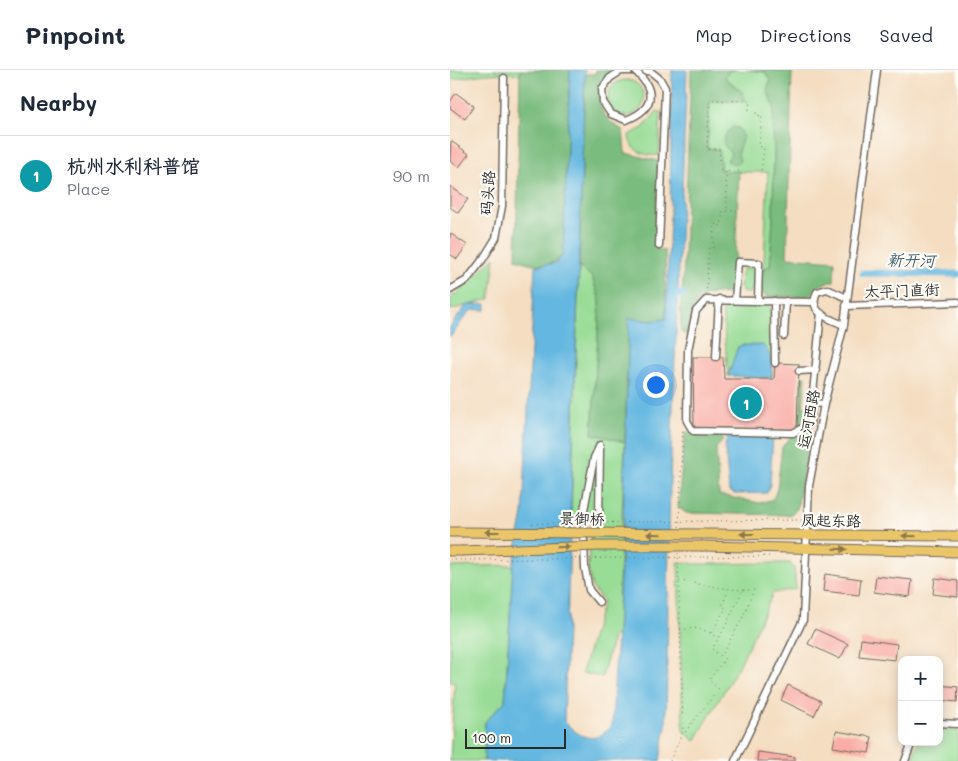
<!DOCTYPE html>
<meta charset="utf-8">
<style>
body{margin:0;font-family:Mali,"LXGW WenKai TC",sans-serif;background:#f6f6f7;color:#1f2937}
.controls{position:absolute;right:15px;bottom:15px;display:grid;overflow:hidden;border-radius:10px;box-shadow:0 2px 12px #0003}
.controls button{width:45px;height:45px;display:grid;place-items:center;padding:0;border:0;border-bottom:1px solid #e0e1e3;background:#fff;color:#1f2937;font:25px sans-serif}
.scale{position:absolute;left:15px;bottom:12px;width:101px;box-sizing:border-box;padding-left:5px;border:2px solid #2b2b2b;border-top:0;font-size:14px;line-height:18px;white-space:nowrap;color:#2b2b2b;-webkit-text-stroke:4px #fdfcf7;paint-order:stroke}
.you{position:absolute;left:205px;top:314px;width:18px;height:18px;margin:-12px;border:4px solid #fff;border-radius:50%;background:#1a73e8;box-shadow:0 0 0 8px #1a73e833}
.badge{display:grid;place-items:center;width:32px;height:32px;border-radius:50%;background:#c8321e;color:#fff;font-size:16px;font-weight:700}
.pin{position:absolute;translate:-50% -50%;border:2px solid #fff;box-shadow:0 1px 5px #0006}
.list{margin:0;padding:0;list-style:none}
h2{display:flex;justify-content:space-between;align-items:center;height:65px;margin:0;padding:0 20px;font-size:21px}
h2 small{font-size:16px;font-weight:400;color:#747a83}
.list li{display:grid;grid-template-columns:32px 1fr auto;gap:15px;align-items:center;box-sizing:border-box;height:80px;padding:0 20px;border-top:1px solid #e0e1e3}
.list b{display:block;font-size:19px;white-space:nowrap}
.list p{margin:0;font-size:16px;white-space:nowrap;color:#747a83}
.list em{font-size:16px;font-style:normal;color:#747a83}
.map{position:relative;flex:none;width:508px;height:691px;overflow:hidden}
header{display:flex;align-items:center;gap:30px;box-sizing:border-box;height:70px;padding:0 25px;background:#fff;border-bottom:1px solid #e0e1e3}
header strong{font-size:24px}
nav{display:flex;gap:28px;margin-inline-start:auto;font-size:18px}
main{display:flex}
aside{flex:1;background:#fff}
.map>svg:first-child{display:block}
</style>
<header>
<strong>Pinpoint</strong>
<nav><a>Map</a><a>Directions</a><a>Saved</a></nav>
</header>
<main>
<aside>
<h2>Nearby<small></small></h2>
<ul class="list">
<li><span class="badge" style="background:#0f9aa8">1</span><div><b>杭州水利科普馆</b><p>Place</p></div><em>90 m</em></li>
</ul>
</aside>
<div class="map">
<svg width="508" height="691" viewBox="0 0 508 691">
<rect width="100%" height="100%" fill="#fdfcf7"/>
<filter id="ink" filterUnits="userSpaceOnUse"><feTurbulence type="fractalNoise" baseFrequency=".02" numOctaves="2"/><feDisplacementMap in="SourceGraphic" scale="10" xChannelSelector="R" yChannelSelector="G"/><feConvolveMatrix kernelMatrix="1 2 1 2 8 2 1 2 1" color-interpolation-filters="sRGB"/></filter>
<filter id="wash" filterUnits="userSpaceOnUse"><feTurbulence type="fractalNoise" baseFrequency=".0096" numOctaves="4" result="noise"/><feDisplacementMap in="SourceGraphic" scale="20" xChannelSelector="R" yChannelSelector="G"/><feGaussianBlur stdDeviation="1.12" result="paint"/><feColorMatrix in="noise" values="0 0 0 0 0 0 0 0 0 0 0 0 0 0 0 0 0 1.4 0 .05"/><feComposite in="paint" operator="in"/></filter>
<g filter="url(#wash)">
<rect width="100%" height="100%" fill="#f4ddc0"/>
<path fill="#98dc95" stroke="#628460" d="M0,0H70V4C47,2 22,5 0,10Z
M284,0L315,1L320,10L317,21L324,36L323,149L320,196L312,200L314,193L318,102H271L257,79L260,30L296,31L281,12L275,8L279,1Z
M158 28a18 18 0 1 1 36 0a18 18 0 1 1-36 0Z
M207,41L211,42L209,85C195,87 179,80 179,65L193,58Z
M45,187L40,229L0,240V227L5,225Z
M129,197L142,207L150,231L142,363L175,372L167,563L163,567L152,607L132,603L153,531L142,517L138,498L142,447L121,448Z
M295,197L302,198L305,202L304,218L299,223L293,222L290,217L291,203Z
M275,233L318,234L321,239L322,307L321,292L288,276L278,306L272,235Z
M228,492L245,494L340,493L344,498L346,519L323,523L291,592L245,671L233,661Z
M63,495L55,631L35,652L34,691H0L5,613L0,612V497Z
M489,660H508V691H462L468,672H489Z"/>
<path fill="#7abc7e" stroke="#527454" d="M70,0H119L120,4L113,185C99,200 84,195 66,189Z
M146,0H165C143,22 144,45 173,60L175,83L208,91L206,179L215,181L216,249L202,251L179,249L175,372L142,364L150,231L142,207L129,197L135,4H145Z
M241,0H284L279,1L275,8L292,22L296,31H260L257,79H269L271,101H289L285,191L281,224C275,224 267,222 261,224C240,228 242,249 236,265L231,262L230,239L233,211Z
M301,0H342L337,187L385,191L384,211C377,212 371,214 365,219C362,223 362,225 356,227H316L311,222L312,200L320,196L323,149L324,83L323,63L324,36L317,21L320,10L315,2Z
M283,57L289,58L293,65C291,75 286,80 290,91L286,95L277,91L281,83C270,74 272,65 283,57Z
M356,306L353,336L364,342L347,439L340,445L236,443L228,437L235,362L273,364L272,372L266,378L269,425L310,433L323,429L327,419L332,377L350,356L352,307Z"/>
<path fill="#64b7e0" stroke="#487186" d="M120,0H135L114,651C130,668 145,676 162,655L173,454L179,248L202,251L216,249L220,145L222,0H237L220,410L216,655L210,691H34L35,652L55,631L63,495L73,444L85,196L106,193L113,185Z
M36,234V240C32,240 27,239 23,240C15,242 7,261 0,267V257L16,236L18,235Z
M291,275H313C321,282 323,298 321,308L278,306L287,279Z
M278,364H321L323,366L320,415L317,423L285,424L279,421L275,377Z"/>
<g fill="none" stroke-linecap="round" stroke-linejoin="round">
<path stroke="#64b7e0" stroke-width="7" d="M413,203L508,204
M224,226L233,224"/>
</g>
<g id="blocks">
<path fill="#f9ada6" d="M6,23L24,36L15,49L0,38V32Z
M1,71L19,84L9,97L0,91Z
M0,116L18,129L8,143L0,137Z
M0,163L17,175L7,189L0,184Z
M243,287H273L274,309H324L325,293L349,294L347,357L345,360L244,359Z
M375,504L411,509L409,525L373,521Z
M426,506L462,510L460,527L424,522Z
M485,508L508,511V527L483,524Z
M365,559L398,574L390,589L358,574Z
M411,569L447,574L445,590L409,586Z
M338,615L371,631L364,646L331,630Z
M489,615L508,617L507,632L489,630Z
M386,661L422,667L419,683L383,677Z
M308,682L345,687V691H307Z"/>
</g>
</g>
<g filter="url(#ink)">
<use href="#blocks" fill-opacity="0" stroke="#71695f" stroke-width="1"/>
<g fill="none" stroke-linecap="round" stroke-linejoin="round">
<defs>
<path id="minor" d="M153,32L152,19L160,8L171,1H200L210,9L215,18L209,176
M0,220L17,210L33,189L46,168L52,136L54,8
M285,230L288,192L309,193L308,230
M324,231L325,293
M396,236L508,232
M371,243L362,333L374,334
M394,255C379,249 357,242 367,222L377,219L397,228
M334,266L336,231
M266,287L269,229
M349,301L366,300
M362,333L360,354L343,363L243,361L237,351L238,280L246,241L256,230L364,232
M149,532L139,520L135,498L133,445L144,388L150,375L149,452
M489,653L508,654
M285,691L353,550L359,416L374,334L394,255L427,0
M455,691L462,672"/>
<path id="major" d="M0,462H10
M253,464L508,466
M253,476L508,482
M0,481H11"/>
</defs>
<use href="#minor" stroke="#71695f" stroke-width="9"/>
<use href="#major" stroke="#71695f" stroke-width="11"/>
<path stroke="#71695f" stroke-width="1" stroke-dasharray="1 4" stroke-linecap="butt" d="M289,101L271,102L269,79H257L260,30L300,31L299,40L306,41V45L312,46L309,76L314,78L311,102
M276,102L277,140
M256,224L259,178H263L264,154L271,156L273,141H287
M251,451L352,450
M229,457L233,358
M253,487L320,486
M0,490H10
M229,511C254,514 278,521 304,520L292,549L272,585
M230,560C248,557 252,558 268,568
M261,563L276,538L272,536L278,521
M235,662L269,619L259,610L275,589L262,579L273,561L293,520
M220,691L233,661L228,483"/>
<use href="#minor" stroke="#fff" stroke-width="6"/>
<use href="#major" stroke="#ebc669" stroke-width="9"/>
<defs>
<path id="minor-bridge" d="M153,32L161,44L176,50C205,39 207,20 184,0"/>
<path id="major-bridge" d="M10,462L253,464
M11,481L149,476H253"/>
</defs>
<use href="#minor-bridge" stroke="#71695f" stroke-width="9" stroke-linecap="butt"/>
<use href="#major-bridge" stroke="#71695f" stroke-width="11" stroke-linecap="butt"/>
<path stroke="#71695f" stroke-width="1" stroke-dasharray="1 4" stroke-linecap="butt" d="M82,454L251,451
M10,490L253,487"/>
<use href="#minor-bridge" stroke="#fff" stroke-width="6"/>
<use href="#major-bridge" stroke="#ebc669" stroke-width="9"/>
</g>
<defs><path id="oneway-solid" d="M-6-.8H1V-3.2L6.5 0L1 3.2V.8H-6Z" transform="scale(1.25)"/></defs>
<g fill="#8b784a">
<use href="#oneway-solid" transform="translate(42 462) rotate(-180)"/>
<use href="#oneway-solid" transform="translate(204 464) rotate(-179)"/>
<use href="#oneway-solid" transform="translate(297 464) rotate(-180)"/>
<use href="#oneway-solid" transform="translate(459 466) rotate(-179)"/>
<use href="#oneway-solid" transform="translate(113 477) rotate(-2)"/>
<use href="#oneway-solid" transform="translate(390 479) rotate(1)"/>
</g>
</g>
<g text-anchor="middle" stroke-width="4.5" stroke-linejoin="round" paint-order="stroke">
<g font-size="15" fill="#2b2b2b" stroke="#fdfcf7">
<text transform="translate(38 123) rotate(-86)" y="5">码头路</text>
<text transform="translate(452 221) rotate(-2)" y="5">太平门直街</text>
<text transform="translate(359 349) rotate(-79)" y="5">运河西路</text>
<text transform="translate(132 449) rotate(1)" y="5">景御桥</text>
<text transform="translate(381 451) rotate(1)" y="5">凤起东路</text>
</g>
<g font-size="16" font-style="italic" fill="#3f5c6a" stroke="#fdfcf7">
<text transform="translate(461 190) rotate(1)" y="6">新开河</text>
</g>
</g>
</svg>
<div class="controls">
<button>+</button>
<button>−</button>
</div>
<div class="scale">100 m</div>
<div class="you"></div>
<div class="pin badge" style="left:296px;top:333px;background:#0f9aa8">1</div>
</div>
</main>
